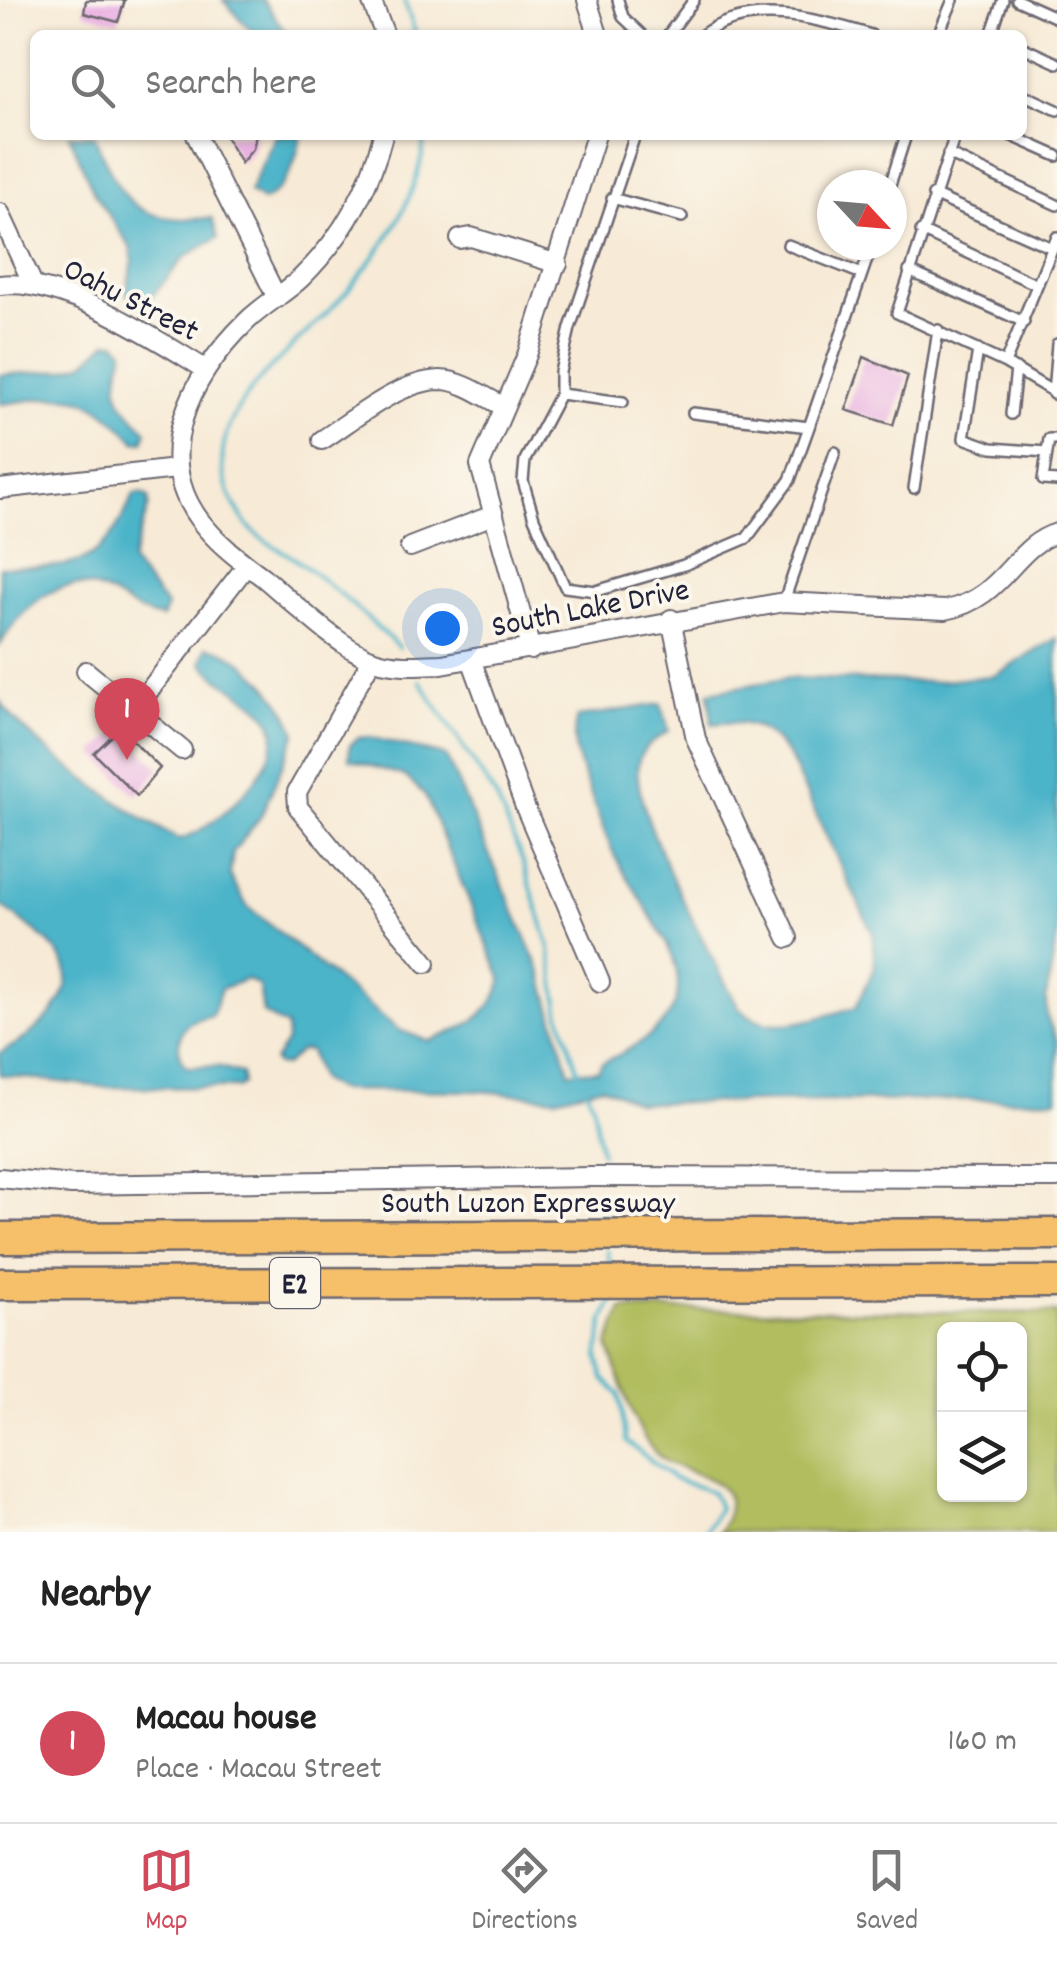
<!DOCTYPE html>
<meta charset="utf-8">
<style>
body{margin:0;font-family:Dekko,sans-serif;background:#f2f2f2;color:#222}
.controls{position:absolute;right:30px;bottom:30px;display:grid;overflow:hidden;border-radius:15px;box-shadow:0 2px 8px #0004}
.controls button{width:90px;height:90px;display:grid;place-items:center;padding:0;border:0;border-bottom:2px solid #e0e0e0;background:#fff;color:#222;font:50px sans-serif}
.compass{position:absolute;left:817px;top:170px;width:90px;height:90px;border-radius:50%;background:#fff;box-shadow:0 2px 8px #0004;rotate:116deg}
.you{position:absolute;left:442px;top:628px;width:35px;height:35px;margin:-25px;border:8px solid #fff;border-radius:50%;background:#1a73e8;box-shadow:0 0 0 15px #1a73e833}
.badge{display:grid;place-items:center;width:65px;height:65px;border-radius:50%;background:#d1495b;color:#fff;font-size:32px;font-weight:700}
.pin{position:absolute;translate:-50% -82px;filter:drop-shadow(0 2px 5px #0008)}
.pin::after{content:'';position:absolute;top:52px;width:35px;height:30px;background:inherit;clip-path:polygon(0 0,100% 0,50% 100%)}
.list{margin:0;padding:0;list-style:none}
h2{display:flex;justify-content:space-between;align-items:center;height:130px;margin:0;padding:0 40px;font-size:42px}
h2 small{font-size:32px;font-weight:400;color:#767676}
.list li{display:grid;grid-template-columns:65px 1fr auto;gap:30px;align-items:center;box-sizing:border-box;height:160px;padding:0 40px;border-top:2px solid #e0e0e0}
.list b{display:block;font-size:38px;white-space:nowrap}
.list p{margin:0;font-size:32px;white-space:nowrap;color:#767676}
.list em{font-size:32px;font-style:normal;color:#767676}
.icon{flex:none;width:55px;height:55px;fill:none;stroke:currentColor;stroke-width:2;stroke-linecap:round;stroke-linejoin:round}
.map{position:relative;flex:none;width:1057px;height:1532px;overflow:hidden}
.search{position:absolute;background:#fff;box-shadow:0 2px 8px #0004;left:30px;right:30px;top:30px;height:110px;display:flex;align-items:center;gap:25px;box-sizing:border-box;padding:0 35px;border-radius:15px;color:#767676;font-size:38px}
.sheet{height:290px;background:#fff}
nav{display:flex;justify-content:space-around;align-items:center;box-sizing:border-box;height:140px;border-top:2px solid #e0e0e0;background:#fff;font-size:28px;color:#767676}
nav a{display:grid;justify-items:center;gap:5px}
nav .on{color:#d1495b}
.map>svg:first-child{display:block}
</style>
<div class="map">
<svg width="1057" height="1532" viewBox="0 0 1057 1532">
<rect width="100%" height="100%" fill="#fbf7ec"/>
<filter id="ink" filterUnits="userSpaceOnUse"><feTurbulence type="fractalNoise" baseFrequency=".01" numOctaves="2"/><feDisplacementMap in="SourceGraphic" scale="20" xChannelSelector="R" yChannelSelector="G"/><feConvolveMatrix kernelMatrix="1 2 1 2 8 2 1 2 1" color-interpolation-filters="sRGB"/></filter>
<filter id="wash" filterUnits="userSpaceOnUse"><feTurbulence type="fractalNoise" baseFrequency=".0048" numOctaves="4" result="noise"/><feDisplacementMap in="SourceGraphic" scale="40" xChannelSelector="R" yChannelSelector="G"/><feGaussianBlur stdDeviation="2.25" result="paint"/><feColorMatrix in="noise" values="0 0 0 0 0 0 0 0 0 0 0 0 0 0 0 0 0 1.4 0 .05"/><feComposite in="paint" operator="in"/></filter>
<g filter="url(#wash)">
<rect width="100%" height="100%" fill="#f7ead6"/>
<path fill="#b1bd5f" stroke="#6a704d" stroke-width="2.5" fill-rule="evenodd" d="M622,1309L1057,1313V1532H719C727,1519 735,1503 723,1489C713,1476 683,1471 667,1462C636,1445 621,1378 608,1345ZM944,1330H1020V1494H944Z"/>
<path fill="#4bb4c9" stroke="#366b82" stroke-width="2.5" d="M223,0H263L288,35H255Z
M69,135H94C123,203 133,224 212,218L218,238L185,257L148,301L131,300L126,292L133,261L130,247L93,191Z
M276,135H302C295,162 289,188 263,201L249,192Z
M107,342H116L124,350C113,397 114,396 147,431L143,442L135,441C82,384 69,396 0,404V375L64,370L85,363Z
M141,493L148,497L149,505L131,562L167,607L162,618C139,614 126,602 106,592C59,570 23,607 0,645V567C78,567 100,571 134,494Z
M1057,638V936L1046,998L1047,1017L1057,1041V1099L638,1103L602,1086L556,1098L480,1091L338,1090L320,1080L310,1051L301,1050L285,1066L277,1065L274,1061L287,1041L286,1027L263,1013L259,986L246,979L221,989L212,1015C204,1018 195,1018 189,1023C176,1033 176,1057 187,1067L218,1066L241,1073L243,1084L237,1088L103,1087L0,1075V1053C29,1038 87,996 60,956C47,937 18,919 0,904V701C29,745 131,814 179,839C214,832 298,754 267,716C249,694 219,685 202,662L207,647C244,652 284,699 296,733L261,816L233,852L230,875L247,906L399,1030L429,1041C462,1030 493,1016 502,980L425,795L405,776L349,759L350,745L357,738L369,737L446,756L541,972L569,1072L598,1070L602,1063C729,1006 670,950 618,862C606,840 598,814 589,790C579,765 569,743 577,717L661,704L669,731C656,739 640,748 638,764C631,813 713,959 739,1008C772,1039 817,1017 856,1007L875,966L872,932L789,757C766,726 750,719 712,724L709,692L790,678L931,682L994,676Z"/>
<g fill="none" stroke-linecap="round" stroke-linejoin="round">
<path stroke="#4bb4c9" stroke-width="4" d="M404,0L416,35
M399,647C366,617 331,584 295,559C278,547 258,540 246,523C171,421 293,357 349,289C388,242 419,196 425,135
M420,681L496,797L522,859L549,945L560,1014L579,1075
M583,1084L592,1101L601,1153
M603,1226L601,1210L608,1198
M607,1250L611,1270
M616,1293L604,1320L598,1356L603,1378L619,1394L626,1441L674,1479L712,1492L719,1508L705,1532"/>
</g>
<g id="blocks">
<path fill="#e8ace1" d="M86,0H125L118,22L84,13Z
M225,135H256L253,149L241,163Z
M864,357L908,376L893,425L846,410Z
M120,728L160,768L137,796L94,753Z"/>
</g>
</g>
<g filter="url(#ink)">
<use href="#blocks" fill-opacity="0" stroke="#6d6871" stroke-width="2.5"/>
<g fill="none" stroke-linecap="round" stroke-linejoin="round">
<defs>
<path id="service" d="M618,0L623,17L642,35
M1017,0L1057,18
M668,35L694,0
M702,35C749,0 816,18 871,35
M938,35L953,0
M991,35L1003,0
M1022,47L1057,63
M1022,94L1057,110
M635,135L570,328L560,372V394L525,460L523,481L534,518L565,587L596,591L684,565L747,538L790,480L809,427
M955,135L897,313L1005,363L1057,394
M1010,135L1057,156
M948,154L1057,205
M890,185L906,135
M933,195L1052,248
M612,198L682,217
M921,231L1037,285
M788,245L862,274L872,245
M909,271L1024,322
M978,350L964,438L992,448L1047,452
M1005,363L1057,237
M560,394L623,402
M1053,394L1057,344
M693,413L809,427L862,274
M1011,414L1016,369
M1057,439H1049L1043,480L1057,481
M914,488L938,330
M784,601L835,452"/>
<path id="minor" d="M371,0L385,35
M587,0L598,35
M196,135L277,298
M383,135C369,190 341,239 301,278C284,294 263,305 247,321C191,376 146,459 206,528C223,548 244,563 264,578C293,602 339,648 374,660C396,667 419,665 442,664L784,602L945,610C1004,599 1013,546 1057,533
M0,213L32,282
M460,239L471,237L558,264
M0,285C61,277 153,337 205,369
M322,440C355,419 399,381 440,380C462,380 485,397 504,407
M0,489L176,469
M410,547L493,515
M671,619L696,739L788,938
M531,650L480,465L527,355L596,135
M372,659L297,792L298,807L426,963
M471,659L525,807L600,982
M86,671L182,750
M134,710L247,565
M0,1178L72,1185L591,1177L1057,1178"/>
<path id="motorway" d="M0,1238L1057,1234
M0,1284L1057,1282"/>
</defs>
<use href="#service" stroke="#6d6871" stroke-width="14"/>
<use href="#minor" stroke="#6d6871" stroke-width="22"/>
<use href="#motorway" stroke="#6d6871" stroke-width="35"/>
<use href="#service" stroke="#fff" stroke-width="9"/>
<use href="#minor" stroke="#fff" stroke-width="18"/>
<use href="#motorway" stroke="#f6c06b" stroke-width="30"/>
</g>
</g>
<g text-anchor="middle" stroke-width="8" stroke-linejoin="round" paint-order="stroke">
<rect fill="#fbf7ec" stroke="#636270" stroke-width="2.5" x="270" y="1258" width="50" height="50" rx="8"/>
<g font-size="30" font-weight="bold" fill="#22223b">
<text x="295" y="1293">E2</text>
</g>
<g font-size="32" fill="#22223b" stroke="#fbf7ec">
<text transform="translate(132 298) rotate(27)" y="11">Oahu Street</text>
<text transform="translate(590 606) rotate(-11)" y="11">South Lake Drive</text>
<text x="528" y="1212">South Luzon Expressway</text>
</g>
</g>
</svg>
<div class="controls">
<button><svg class="icon" aria-label="locate" viewBox="0 0 24 24"><circle cx="12" cy="12" r="6"/><path d="M12 2v4M12 18v4M2 12h4M18 12h4"/></svg></button>
<button><svg class="icon" aria-label="layers" viewBox="0 0 24 24"><path d="M12 4l9 5-9 5-9-5zM3 14l9 5 9-5"/></svg></button>
</div>
<svg class="compass" viewBox="-18 -18 36 36"><path d="M0-13l5 13h-10z" fill="#e53935"/><path d="M0 13l5-13h-10z" fill="#767676"/></svg>
<div class="you"></div>
<div class="pin badge" style="left:127px;top:760px">1</div>
<div class="search"><svg class="icon" aria-label="search" viewBox="0 0 24 24"><circle cx="10" cy="10" r="6"/><path d="M15 15l6 6"/></svg>Search here</div>
</div>
<section class="sheet">
<h2>Nearby<small></small></h2>
<ul class="list">
<li><span class="badge">1</span><div><b>Macau house</b><p>Place · Macau Street</p></div><em>160 m</em></li>
</ul>
</section>
<nav>
<a class="on"><svg class="icon" aria-label="map" viewBox="0 0 24 24"><path d="M3 6l6-2 6 2 6-2v14l-6 2-6-2-6 2zM9 4v14M15 6v14"/></svg>Map</a>
<a><svg class="icon" aria-label="directions" viewBox="0 0 24 24"><path d="M12 3l9 9-9 9-9-9zM9 14v-3h6M13 9l2 2-2 2"/></svg>Directions</a>
<a><svg class="icon" aria-label="saved" viewBox="0 0 24 24"><path d="M7 4h10v16l-5-4-5 4z"/></svg>Saved</a>
</nav>
